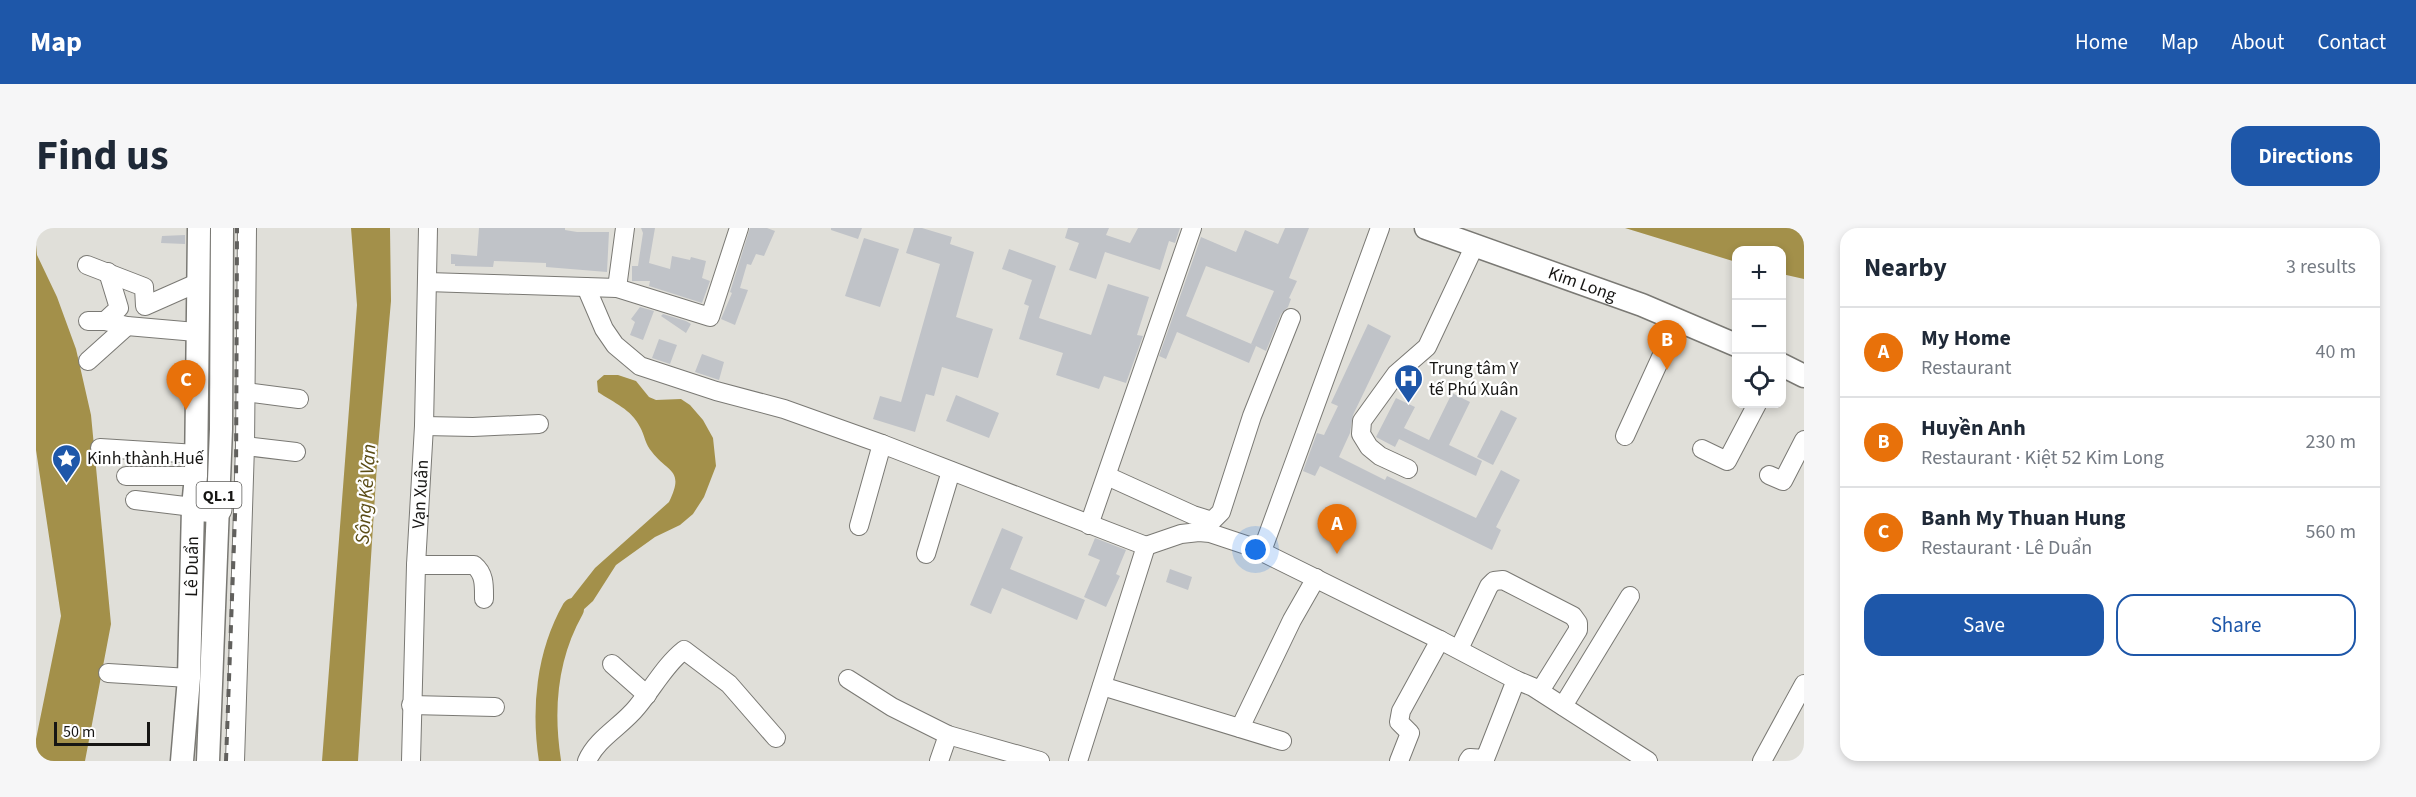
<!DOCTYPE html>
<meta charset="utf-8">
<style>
body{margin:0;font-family:"Source Sans 3",sans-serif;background:#f6f6f7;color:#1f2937}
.controls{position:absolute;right:18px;top:18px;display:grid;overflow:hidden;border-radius:12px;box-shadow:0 3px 9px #0003}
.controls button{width:54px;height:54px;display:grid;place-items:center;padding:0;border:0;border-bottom:2px solid #e0e1e3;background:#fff;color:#1f2937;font:30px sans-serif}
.scale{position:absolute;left:18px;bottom:15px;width:96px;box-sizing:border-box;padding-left:6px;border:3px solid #171614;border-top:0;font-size:16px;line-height:21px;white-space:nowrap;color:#171614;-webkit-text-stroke:4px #fff;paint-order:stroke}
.you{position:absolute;left:1220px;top:322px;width:21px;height:21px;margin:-15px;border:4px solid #fff;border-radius:50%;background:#1a73e8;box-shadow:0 0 0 9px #1a73e833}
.badge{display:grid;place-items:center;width:39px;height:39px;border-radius:50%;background:#1e57a9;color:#fff;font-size:20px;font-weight:700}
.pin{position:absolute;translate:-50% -50px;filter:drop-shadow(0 2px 3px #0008)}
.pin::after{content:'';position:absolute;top:32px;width:21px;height:18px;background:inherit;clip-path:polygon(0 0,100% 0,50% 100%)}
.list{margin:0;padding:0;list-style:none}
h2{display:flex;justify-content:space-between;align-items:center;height:78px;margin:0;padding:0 24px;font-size:26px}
h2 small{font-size:20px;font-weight:400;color:#747a83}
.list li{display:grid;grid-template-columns:39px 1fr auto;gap:18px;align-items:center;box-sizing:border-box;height:90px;padding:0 24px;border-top:2px solid #e0e1e3}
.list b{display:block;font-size:22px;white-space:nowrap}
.list p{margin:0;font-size:20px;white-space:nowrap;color:#747a83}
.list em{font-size:20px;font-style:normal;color:#747a83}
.actions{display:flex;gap:12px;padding:18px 24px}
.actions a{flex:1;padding:14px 0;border:2px solid #1e57a9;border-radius:18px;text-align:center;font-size:21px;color:#1e57a9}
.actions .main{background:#1e57a9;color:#fff}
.icon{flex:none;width:33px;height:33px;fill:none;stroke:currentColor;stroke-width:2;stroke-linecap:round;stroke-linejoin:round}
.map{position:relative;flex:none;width:1768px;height:533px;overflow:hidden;border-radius:18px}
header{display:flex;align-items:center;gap:36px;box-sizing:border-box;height:84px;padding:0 30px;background:#1e57a9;color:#fff}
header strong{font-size:28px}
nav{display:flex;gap:33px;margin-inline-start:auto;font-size:21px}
.intro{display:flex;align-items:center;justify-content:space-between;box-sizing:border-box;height:144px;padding:0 36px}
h1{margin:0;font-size:42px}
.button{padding:15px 27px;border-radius:18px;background:#1e57a9;color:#fff;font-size:21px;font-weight:700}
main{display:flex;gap:36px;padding:0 36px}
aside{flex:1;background:#fff;border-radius:18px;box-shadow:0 3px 9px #0003}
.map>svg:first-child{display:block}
</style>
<header>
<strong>Map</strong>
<nav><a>Home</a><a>Map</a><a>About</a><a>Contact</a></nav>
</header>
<div class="intro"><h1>Find us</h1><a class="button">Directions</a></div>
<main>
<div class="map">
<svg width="1768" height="533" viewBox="0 0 1768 533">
<rect width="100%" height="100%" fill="#e0dfd9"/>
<path fill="#a3904a" d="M315,0H354L355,73L342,220L322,533H286L321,77Z
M1589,0H1768V51L1746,46V22H1700V34Z
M0,17L1,27L21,69L40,121L55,187L75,396L49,533H0V511L25,388L0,222Z
M568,147H582L600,153L613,169L620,172L645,171L654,177L667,192L677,210L680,238L668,269L657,286L644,297L619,309L580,337L557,373L535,393L524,407L526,386L530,377L559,340L633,274C649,241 632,245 616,224C609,216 609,208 604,199C595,181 578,175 562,164L561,153Z"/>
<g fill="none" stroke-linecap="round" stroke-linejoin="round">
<path stroke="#a3904a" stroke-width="22" d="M514,533C506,481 511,427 537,381"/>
</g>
<path fill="#c0c3c8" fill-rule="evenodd" d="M443,0H529V2L541,4H573L571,44L510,39V35L458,33L457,39L419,38V36H415V26L441,28Z
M605,0H619L613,35L634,41L636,28L654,32L655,29L670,33L666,50L674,53L666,75L613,58L614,53H596V38H602L607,5Z
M714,0H731L739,3L728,28L720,26L715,37L711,36L704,60L712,62L699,97L685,91L696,65L694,64Z
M795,0H826L822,11L795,2Z
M878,0H886L916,9L914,16L938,24L920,89L957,101L942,150L906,139L898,168L890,166L879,204L837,191L844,168L865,174L904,36L870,25Z
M1032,0H1073L1070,7L1094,15L1102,0H1144L1139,15L1133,13L1124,42L1069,24L1060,51L1033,42L1043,15L1029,10Z
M1249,0H1273L1253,50L1261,53L1253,70L1255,71L1252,79L1245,86L1230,123L1220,118L1213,135L1141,104L1130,131L1123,128L1165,9L1200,24L1209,2L1242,16ZM1170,38L1238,63L1215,116L1220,118L1150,88Z
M149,7V16L125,15L126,8Z
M828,10L863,21L844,79L809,68Z
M973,21L1020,38L1003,90L1055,107L1072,56L1113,69L1101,107L1107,108L1090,155L1068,148L1063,161L1020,147L1027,125L983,111L993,78L988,76L996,52L966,41Z
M604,79L618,83L607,112L594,107L599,94L595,91Z
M627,86L650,93L655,96L650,105L625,88Z
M1332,96L1355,108L1317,187L1314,205L1303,229L1349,252L1351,248L1440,290L1465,242L1484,252L1460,299L1465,302L1456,322L1284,238L1279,248L1267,243L1281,205L1288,207L1302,178L1295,175Z
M623,111L641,117L634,136L616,130Z
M666,126L688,134L683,152L659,144Z
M1416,165L1434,174L1413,217L1446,233L1440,248L1363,211L1359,219L1340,209L1360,170L1379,179L1368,200L1393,212Z
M920,167L963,185L953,210L910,193Z
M1465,182L1481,190L1457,237L1441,229Z
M966,300L987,309L974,341L1049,372L1041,392L966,360L955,386L934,377Z
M1059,310L1090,322L1080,346L1084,348L1070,379L1048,369L1064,332L1052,327Z
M1134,341L1156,349L1152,362L1130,354Z"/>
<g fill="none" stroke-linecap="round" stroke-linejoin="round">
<defs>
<g id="minor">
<path d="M51,37L108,59L109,78L161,55"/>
<path d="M391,54L581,60L674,89L703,0"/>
<path d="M550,59L568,101L579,117L604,138L680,163L748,181L846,216L1110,318L1042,533"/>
<path d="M581,60L589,0"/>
<path d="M52,93H69L91,98L160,104"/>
<path d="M69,93L83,80L72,44"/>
<path d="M52,133L91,98"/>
<path d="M210,164L263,171"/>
<path d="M388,198L437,199L503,196"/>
<path d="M1589,208L1642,92"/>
<path d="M209,218L260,224"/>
<path d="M64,220L161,226"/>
<path d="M1666,221L1691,233L1721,176"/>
<path d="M1372,241L1344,228L1333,219L1325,206L1326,193L1360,146L1391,119L1438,19"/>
<path d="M1733,247L1747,253L1768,212"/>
<path d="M90,248H160"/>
<path d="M1071,248L1157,287L1176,293L1185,284L1216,188L1255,90"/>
<path d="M99,272L157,279"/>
<path d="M1053,297L1156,0"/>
<path d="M823,298L846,216"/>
<path d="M1110,318L1145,306L1163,304L1174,305L1216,319L1404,412L1480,452L1497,459L1612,533"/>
<path d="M1226,323L1344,0"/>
<path d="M890,326L915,243"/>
<path d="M380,337H438C449,346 448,358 448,371"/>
<path d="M1423,421L1453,358L1458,353L1467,352L1537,388L1542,395V402L1504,463"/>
<path d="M576,436L611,467"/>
<path d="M72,445L153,450"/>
<path d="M812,451L856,479L912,507L1004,533"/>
<path d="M1066,458L1246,513"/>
<path d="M375,477L459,479"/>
<path d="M1527,478L1594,368"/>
<path d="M1204,500L1256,392L1280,350"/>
<path d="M199,533L209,218L211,0"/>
<path id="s1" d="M375,533L380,337L388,198L392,0"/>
<path d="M551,533C561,510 586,498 601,479C617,460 629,437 648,422L693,456L740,510"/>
<path d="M903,533L912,507"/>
<path d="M1363,533L1374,505L1363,494L1365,483L1404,412"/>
<path d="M1432,533L1434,530L1449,531L1480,452"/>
<path d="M1726,533L1768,456"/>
</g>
<g id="major">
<path id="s2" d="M1390,0L1606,77L1700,117"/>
<path d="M1746,137L1768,148"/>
<path id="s3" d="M146,533L153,450L157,279L160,248L163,0"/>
<path d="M172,533L185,201L186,0"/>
</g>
<path id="highway" d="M157,279L182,281"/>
</defs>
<use href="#minor" stroke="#7a7974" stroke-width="20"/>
<use href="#major" stroke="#7a7974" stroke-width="25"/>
<use href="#highway" stroke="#7a7974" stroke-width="29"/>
<use href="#minor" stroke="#fff" stroke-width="18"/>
<use href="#major" stroke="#fff" stroke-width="22"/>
<use href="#highway" stroke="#fff" stroke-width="27"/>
<path stroke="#61605d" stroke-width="4" stroke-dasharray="8 8" stroke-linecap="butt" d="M190,533L200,261L201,0"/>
</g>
<defs>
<symbol id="hospital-pin" viewBox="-11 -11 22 30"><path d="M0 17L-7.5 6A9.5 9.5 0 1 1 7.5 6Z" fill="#1e57a9" stroke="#fff"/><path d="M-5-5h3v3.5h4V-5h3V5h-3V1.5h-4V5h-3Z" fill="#fff"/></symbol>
<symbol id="sight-pin" viewBox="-11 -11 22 30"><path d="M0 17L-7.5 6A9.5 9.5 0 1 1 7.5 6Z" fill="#1e57a9" stroke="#fff"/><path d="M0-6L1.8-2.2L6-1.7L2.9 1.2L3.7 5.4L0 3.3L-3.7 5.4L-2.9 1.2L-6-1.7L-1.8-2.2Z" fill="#fff"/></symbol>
</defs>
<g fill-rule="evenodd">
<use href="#hospital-pin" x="1356" y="134" width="33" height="45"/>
<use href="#sight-pin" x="14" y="214" width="33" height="45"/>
</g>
<g text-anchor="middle" stroke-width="4.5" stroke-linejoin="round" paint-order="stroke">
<rect fill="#fff" stroke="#5d5c5a" stroke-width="1.5" x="160.5" y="254" width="45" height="26" rx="4.5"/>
<g font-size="16" font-weight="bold" fill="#171614">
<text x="183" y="273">QL.1</text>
</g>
<g font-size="18" fill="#171614" stroke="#fff">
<text dy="6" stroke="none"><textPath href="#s2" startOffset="166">Kim Long</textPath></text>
<text dy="6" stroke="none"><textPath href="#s1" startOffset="267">Vạn Xuân</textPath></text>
<text dy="6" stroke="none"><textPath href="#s3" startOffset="195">Lê Duẩn</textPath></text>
</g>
<g font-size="18" fill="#171614" stroke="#fff" text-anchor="start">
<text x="1393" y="146">Trung tâm Y<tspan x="1393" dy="21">tế Phú Xuân</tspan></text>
<text x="51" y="236">Kinh thành Huế</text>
</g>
<g font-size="20" font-style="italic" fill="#5b4d17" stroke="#fff">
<text transform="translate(329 266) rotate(-86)" y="7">Sông Kẻ Vạn</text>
</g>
</g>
</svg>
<div class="controls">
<button>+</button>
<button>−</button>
<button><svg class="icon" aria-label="locate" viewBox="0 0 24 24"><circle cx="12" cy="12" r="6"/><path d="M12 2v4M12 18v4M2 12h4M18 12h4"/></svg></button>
</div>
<div class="scale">50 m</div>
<div class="you"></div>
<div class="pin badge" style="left:1301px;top:326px;background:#e8710a">A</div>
<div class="pin badge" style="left:1631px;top:142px;background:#e8710a">B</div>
<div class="pin badge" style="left:150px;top:182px;background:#e8710a">C</div>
</div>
<aside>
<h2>Nearby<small>3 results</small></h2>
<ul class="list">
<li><span class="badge" style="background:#e8710a">A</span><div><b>My Home</b><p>Restaurant</p></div><em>40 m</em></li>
<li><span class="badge" style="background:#e8710a">B</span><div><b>Huyền Anh</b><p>Restaurant · Kiệt 52 Kim Long</p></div><em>230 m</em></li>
<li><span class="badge" style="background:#e8710a">C</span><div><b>Banh My Thuan Hung</b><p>Restaurant · Lê Duẩn</p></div><em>560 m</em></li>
</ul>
<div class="actions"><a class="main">Save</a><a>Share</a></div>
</aside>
</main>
